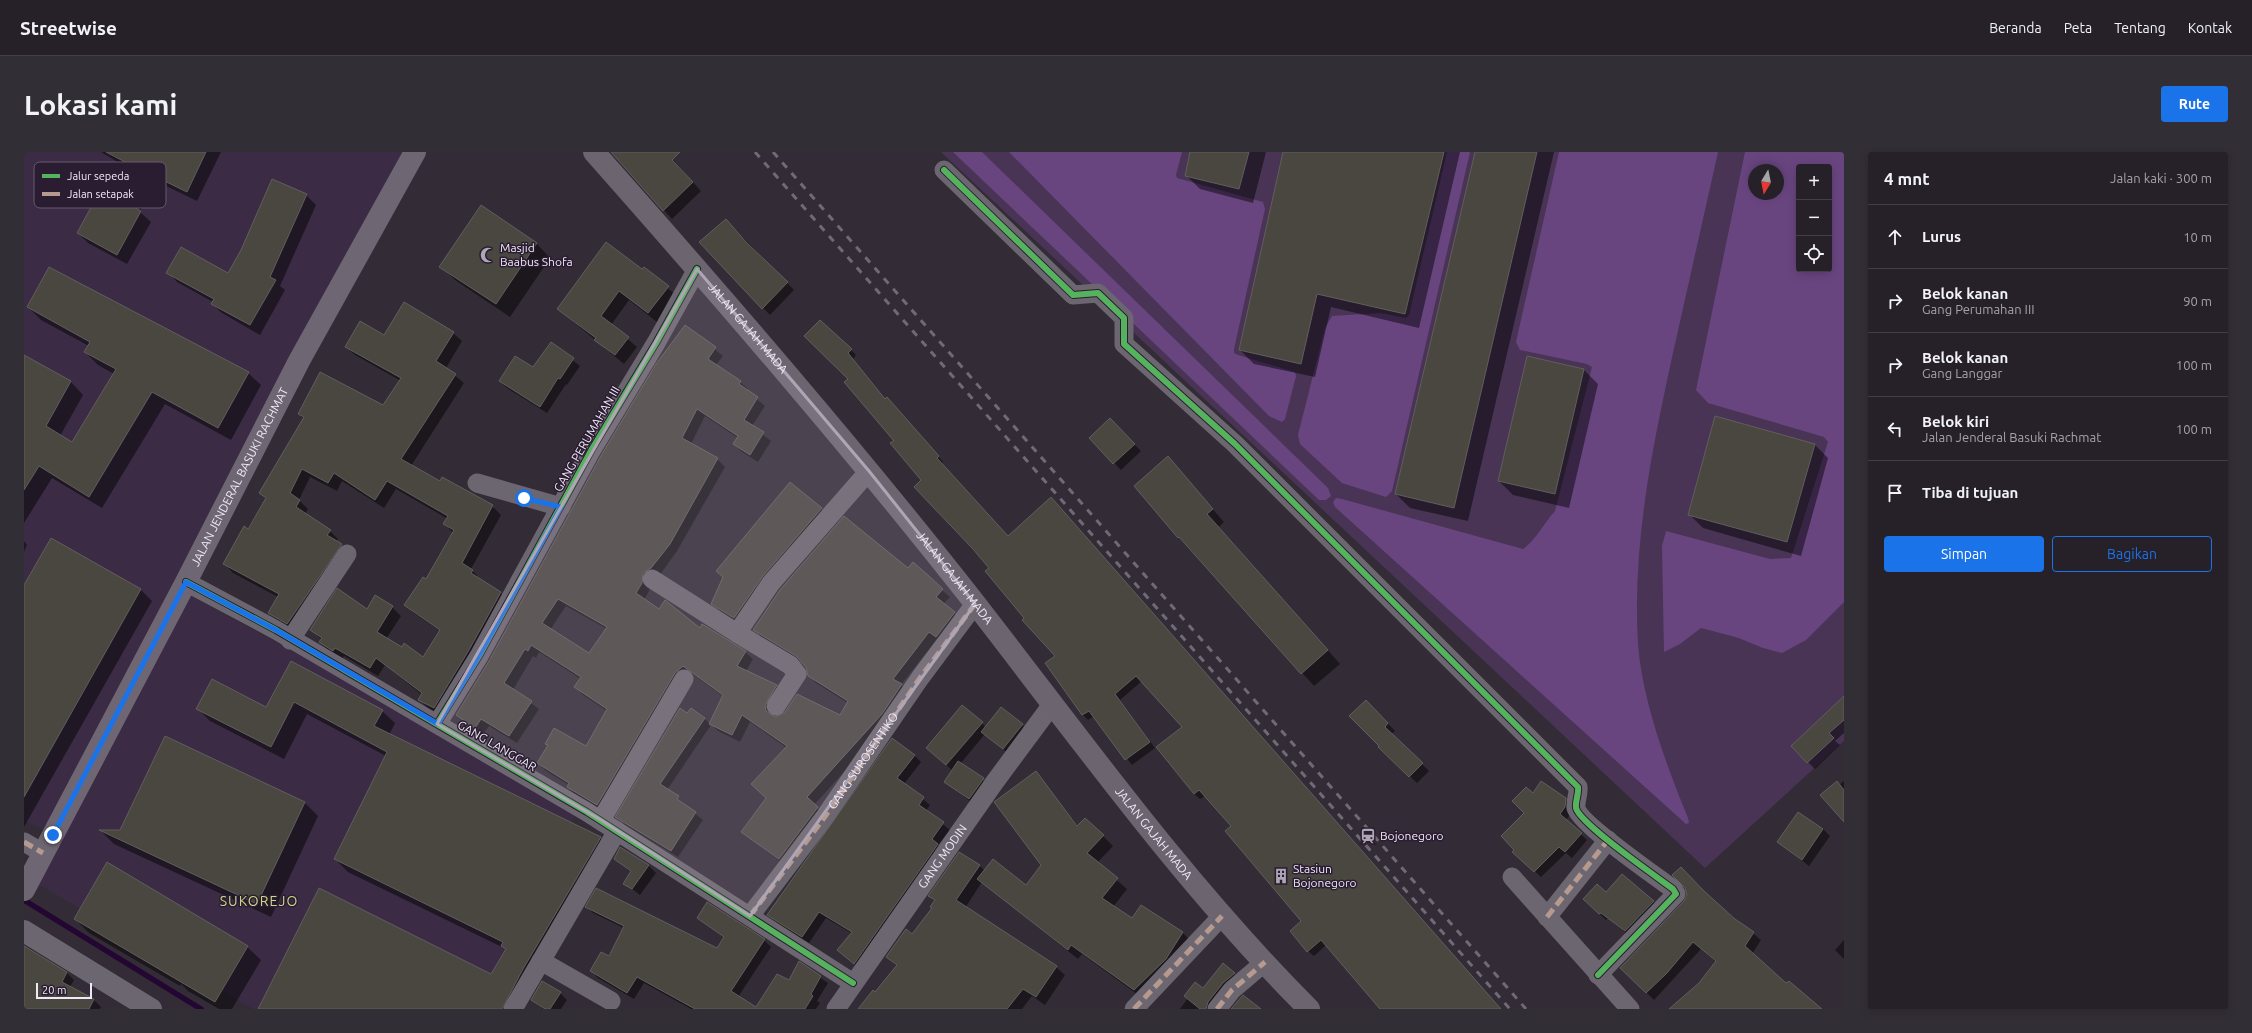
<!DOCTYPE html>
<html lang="id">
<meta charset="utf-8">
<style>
body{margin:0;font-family:Ubuntu,sans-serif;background:#322e35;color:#f1f3f6}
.controls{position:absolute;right:12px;top:12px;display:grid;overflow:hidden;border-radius:4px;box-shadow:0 2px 10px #0003}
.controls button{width:36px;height:36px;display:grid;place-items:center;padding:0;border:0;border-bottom:1px solid #423e46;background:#262129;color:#f1f3f6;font:20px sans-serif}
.compass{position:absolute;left:1724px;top:12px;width:36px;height:36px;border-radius:50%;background:#262129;box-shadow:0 2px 10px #0003;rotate:190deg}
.scale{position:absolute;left:12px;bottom:10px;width:56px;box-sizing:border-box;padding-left:4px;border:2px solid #f1e8f7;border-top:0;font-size:11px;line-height:14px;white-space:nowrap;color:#f1e8f7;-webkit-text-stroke:3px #2a1d32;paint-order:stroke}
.stop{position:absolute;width:12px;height:12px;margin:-9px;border:3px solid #1a73e8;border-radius:50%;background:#fff}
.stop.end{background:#1a73e8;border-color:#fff;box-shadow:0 1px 4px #0008}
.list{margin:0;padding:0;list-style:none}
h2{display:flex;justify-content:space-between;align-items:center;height:52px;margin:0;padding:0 16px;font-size:17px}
h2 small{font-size:13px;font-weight:400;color:#a4a3a8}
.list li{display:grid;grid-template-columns:26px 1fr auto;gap:12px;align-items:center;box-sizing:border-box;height:64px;padding:0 16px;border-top:1px solid #423e46}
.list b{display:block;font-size:15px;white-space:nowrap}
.list p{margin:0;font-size:13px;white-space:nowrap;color:#a4a3a8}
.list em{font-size:13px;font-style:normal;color:#a4a3a8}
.actions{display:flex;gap:8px;padding:12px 16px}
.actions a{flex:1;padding:9px 0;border:1px solid #1a73e8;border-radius:4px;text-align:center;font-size:14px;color:#1a73e8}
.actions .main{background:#1a73e8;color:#fff}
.icon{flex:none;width:22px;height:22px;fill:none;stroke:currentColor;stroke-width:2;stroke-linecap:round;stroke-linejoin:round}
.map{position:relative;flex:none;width:1820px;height:857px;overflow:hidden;border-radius:4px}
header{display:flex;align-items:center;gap:24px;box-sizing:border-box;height:56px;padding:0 20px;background:#262129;border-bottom:1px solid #423e46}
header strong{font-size:19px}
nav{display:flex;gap:22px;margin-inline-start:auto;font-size:14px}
.intro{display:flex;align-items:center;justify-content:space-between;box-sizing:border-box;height:96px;padding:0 24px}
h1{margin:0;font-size:28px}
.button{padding:10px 18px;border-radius:4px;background:#1a73e8;color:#fff;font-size:14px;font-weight:700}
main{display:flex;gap:24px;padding:0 24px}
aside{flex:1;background:#262129;border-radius:4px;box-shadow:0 2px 10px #0003}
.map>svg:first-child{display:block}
</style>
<header>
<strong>Streetwise</strong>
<nav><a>Beranda</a><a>Peta</a><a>Tentang</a><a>Kontak</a></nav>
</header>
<div class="intro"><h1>Lokasi kami</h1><a class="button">Rute</a></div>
<main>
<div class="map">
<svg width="1820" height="857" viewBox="0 0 1820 857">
<rect width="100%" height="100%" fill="#332c37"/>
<path fill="#3b2b44" d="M0,0H399L157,438L555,655L459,857H229L14,732L29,683L0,668Z"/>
<path fill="#493456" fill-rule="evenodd" d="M917,0H1820V589L1681,716ZM1775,15H1805V117H1775ZM1730,18H1754V42H1730Z"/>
<path fill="#694580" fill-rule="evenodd" d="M929,0H958L1304,336L1307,344L1302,348H1295Z
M985,0H1158L1152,23L1153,26L1239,50L1241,57L1210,197V201L1214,203L1271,220L1272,224L1261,267L1258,270L1245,264Z
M1423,0H1446L1368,339L1362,345L1318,331L1276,292L1274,283L1301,176L1308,164L1357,161L1382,166L1385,163Z
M1535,0H1694C1679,67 1664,134 1649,201C1628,297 1608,393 1614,492C1618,548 1643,615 1664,666L1665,671L1662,672L1311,355L1309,350L1312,346L1318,347L1499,397C1512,388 1520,371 1531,359L1568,215L1563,212L1496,198L1492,190Z
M1721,0H1820V450L1782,488L1758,501L1739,496L1715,486L1677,476L1656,492L1640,500L1638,394L1642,379L1746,407L1767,406L1804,290L1800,285L1684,251L1672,238ZM1775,15H1805V117H1775ZM1730,18H1754V42H1730Z"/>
<path fill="#0007" fill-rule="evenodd" d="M77,0H197L173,49L132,29L116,60L127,70L103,112L64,91L54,81L88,44L102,15Z
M588,0H642L677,39L648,67Z
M1168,0H1242L1229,51L1176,37L1162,23Z
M1260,0H1436L1395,176L1307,155L1291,225L1230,212L1216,198Z
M1452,0H1530L1444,369L1386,356L1372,342Z
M282,43L292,53L256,134L261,138L236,183L198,161L188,152L189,150L153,130L144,120L204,122Z
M458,54L513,92L526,106L486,165L431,128L417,114Z
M702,68L770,138L746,163L676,90Z
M620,116L653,144L633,170L605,148L587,173L613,195L600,212L534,157Z
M4,155L224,221L237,233L207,288L141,252L78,356L28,326L0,371V204L47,230L59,243L36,284L48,291L90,222L74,213L61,200L65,194L17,168Z
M662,174L699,204L692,213L716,230L724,237L723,239L741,254L728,274L747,289L734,310L718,300L710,292L714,286L681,264L667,292L693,307L701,315L653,399L635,424L626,429L625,439L620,448L635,458L721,500L729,507L722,519L752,534L760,541L748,561L751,566L817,565L824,551L792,531L784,523L783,515L778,510L737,485L730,477L884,418L918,438L926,445L919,452L938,468L913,487L877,533L885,541L865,570L790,653L801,664L763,714L718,680L743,646L763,596L726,570L716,590L694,579L687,573L643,638L679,668L654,705L600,672L593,665L663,563L680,566L686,572L700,545L667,521L658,529L581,660L551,643L544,635L545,633L522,619L514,611L525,594L523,592L562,595L583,559L559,543L552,535L557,527L515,500L512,506L509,504L489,538L515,557L493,591L465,574L459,582L433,562ZM542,454L583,477L566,502L526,478Z
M429,181L438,189L422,216L440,231L387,314L468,354L477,363L447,417L457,428L477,441L485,449L419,564L404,556L395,547L398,543L361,513L354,524L320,504L318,507L305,499L296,490L298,488L287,478L343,458L352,444L368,455L377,464L362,487L399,507L416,479L390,461L381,453L403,428L429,381L421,372L424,367L372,337L360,356L318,329L313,339L286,325L275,348L284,357L281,362L306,379L314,387L312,390L326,402L272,480L254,469L245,461L254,445L209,421L201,412L242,347L236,341L280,267L275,262L360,255L377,229L331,203L322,195L361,184Z
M782,184L827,198L832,203L829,207L861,248L869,252L919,310L918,312L984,385L1476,857H1357L1302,793L1290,804L1284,799L1279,769L1208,674L1181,644L1176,647L1170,642L1134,595L1159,575L1118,529L1096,548L1131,596L1108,613L1070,564L1064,568L1059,563L1022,511L1033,504L1002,466L966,416L891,335L899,328L825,227Z
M527,191L556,214L543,233L542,232L523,261L483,236L476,229L509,216Z
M1504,205L1560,218L1574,232L1545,356L1489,343L1475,329Z
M1086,268L1117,299L1097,318L1066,286Z
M1791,293L1804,306L1777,404L1679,376L1665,362Z
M1144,306L1200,370L1195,375L1316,512L1290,534L1155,385L1111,334Z
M797,357L807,367L720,475L699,462L688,451L700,426L693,419Z
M27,388L117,438L128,449L0,675V435Z
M0,389L3,393L0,400Z
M268,510L358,559L371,571L365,583L576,686L588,699L496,857H235L468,823L482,797L324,720L311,707L362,604L283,562L260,607L186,569L173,556H243Z
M1820,545V581L1811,589L1816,593L1791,617L1768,594Z
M1342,549L1371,579L1367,582L1405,619L1393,631L1362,602L1356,594Z
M958,571L962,576L998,573L1005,580L986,603L961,582L936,612L966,634L952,654L921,630L929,619L903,596Z
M890,603L897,610L880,632L906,653L902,659L926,678L914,693L920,699L837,818L814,798L827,781L802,766L785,791L751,769L744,763Z
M1011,621L1054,674L1079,684L1089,694L1073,711L1103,737L1089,755L1108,767L1158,780L1168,790L1121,848L1058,802L1054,807L958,730L941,756L1032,815L1041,823L1021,853L1008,844L998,857H834L849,839L852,841L873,814L863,805L888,783L909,757L911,749L906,744L955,713L961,719L1002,734L1018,713Z
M1820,629V668L1815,633Z
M1509,643L1541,647L1547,654V661L1542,668L1563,688L1548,706L1542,701L1517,725L1496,706L1502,662Z
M280,650L294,664L247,765L90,692L77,679H97Z
M1799,677L1806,684L1785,714L1754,690Z
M597,697L625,714L632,721L616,743L601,731L607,720L591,707Z
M1598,723L1636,756L1607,785L1584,766L1582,768L1560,747L1582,741Z
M1683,743L1737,788L1728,802L1762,833L1796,857H1647L1675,832L1692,810L1677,797L1630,848L1598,816Z
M563,755L694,797L700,786L674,766L740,788L747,795L714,845L732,856L765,829L775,811L804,831L793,849L796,851L792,857H667L620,831L610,847L574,826L567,819L585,805L600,776L569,761Z
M51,767L223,795L237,808L208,857H195L164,839L157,832L156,834L65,781Z
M1820,788V807L1811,798Z
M0,795L43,821L50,828L46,835L70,848L77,855L76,857H0Z
M1199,813L1217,828L1191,857H1156L1164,846L1179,837Z
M536,841L543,848L537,857H519L508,848Z"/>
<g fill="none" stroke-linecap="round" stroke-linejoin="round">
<path stroke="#230631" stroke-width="5.5" d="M0,748L177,857"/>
</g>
<path fill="#4a4741" stroke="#615e5d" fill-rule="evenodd" d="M82,0H182L163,40L122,20L105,52L117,59L93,103L53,81L77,37L87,43L103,11Z
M587,0H656L648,8L669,30L639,59Z
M1166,0H1225L1215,37L1161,24Z
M1259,0H1420L1381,162L1293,142L1277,212L1215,198Z
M1451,0H1513L1430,356L1371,342Z
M248,27L283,42L246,125L252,128L226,173L187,152L190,147L142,121L157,95L204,121L217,98Z
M457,53L513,91L472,152L415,115Z
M702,67L723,91L764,130L738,157L675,90Z
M582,90L618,117L620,115L645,134L624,161L595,139L577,164L605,185L591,203L570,188L572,186L533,157Z
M25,115L225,220L194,276L128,240L65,345L15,314L0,338V203L47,229L22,274L48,290L92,217L60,200L66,190L3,155Z
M380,150L430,180L412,209L432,222L377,307L416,329L418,325L469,353L438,411L449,418L447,421L477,440L445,498L410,556L394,548L398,541L352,506L346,516L311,496L309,499L295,490L298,486L286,478L313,436L343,457L351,443L369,454L353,480L378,495L380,491L399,505L416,478L380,453L399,425L402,427L430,378L419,372L424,364L363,329L351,348L310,321L304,331L278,317L266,341L276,348L272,355L307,378L303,383L318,392L263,472L244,461L255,442L199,412L220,374L224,377L242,346L235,341L280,265L274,262L296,220L359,253L377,226L321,195L336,169L360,183Z
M796,168L828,197L824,201L861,247L863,245L915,304L913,306L984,384L1027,345L1477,857H1356L1297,788L1283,800L1266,779L1277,769L1201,679L1207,674L1175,638L1170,642L1132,595L1158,575L1112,524L1091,542L1126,590L1101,608L1065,559L1058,563L1021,511L1031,504L998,468L1000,466L961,419L965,416L948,396L890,335L897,328L866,291L870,289L820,230L824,227L780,184Z
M661,173L692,195L684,207L717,229L715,232L734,245L720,268L740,280L726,303L709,292L714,284L673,257L658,286L694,306L646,392L627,416L619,421L618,431L612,441L635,457L641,448L676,476L678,472L722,499L713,514L753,533L741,553L742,559L751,565L761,560L773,542L816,563L824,549L784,524L782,515L772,504L729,478L756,438L820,364L884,416L889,410L905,424L919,437L912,445L931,460L912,485L905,480L869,527L878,532L858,562L783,645L794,655L755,707L717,680L742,646L727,632L763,594L718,563L708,583L685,572L699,543L659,514L651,521L573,653L543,635L545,631L513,611L524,593L521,592L530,576L562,594L583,557L550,535L557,525L507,493L504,499L501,497L480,531L508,549L485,584L457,567L451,576L432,563L465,509L578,302L632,212ZM534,447L583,475L565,501L518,471Z
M527,190L550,206L536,227L534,226L516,255L475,229L491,204L509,215Z
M1503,204L1560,217L1531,342L1474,329Z
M1691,264L1791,292L1763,390L1664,363Z
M1086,266L1111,292L1089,312L1065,286Z
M1144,304L1189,357L1183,362L1304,498L1277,522L1155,385L1154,386L1110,334Z
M766,330L798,356L739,424L710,466L687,452L699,425L692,419Z
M27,386L117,437L0,645V433Z
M267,509L359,558L350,574L577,685L499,817L478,857H234L295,736L467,822L482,797L477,794L479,790L310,707L363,600L270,550L247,595L172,557L188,527L242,555Z
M1820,544V568L1805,581L1810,586L1783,611L1767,594Z
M1342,548L1364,571L1361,575L1399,611L1385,625L1354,595L1355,594L1325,564Z
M938,553L959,570L922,613L902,596Z
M977,555L999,572L979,597L957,580Z
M656,556L663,561L667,556L681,566L636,632L655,644L653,647L672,660L647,699L591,665Z
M141,584L281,650L233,752L75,678H96Z
M868,586L891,603L873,626L900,645L895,653L920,670L908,687L914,692L830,812L813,798L828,780L795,760L778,785L743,763Z
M934,609L960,626L945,647L920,630Z
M1012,619L1053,674L1061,666L1080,683L1063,701L1094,726L1078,746L1108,766L1117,753L1159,780L1142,807L1110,838L1047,793L1044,798L953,727L969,707L1002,733L1017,713L970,650Z
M1517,629L1542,646L1541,655L1536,662L1558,681L1541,700L1535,695L1510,720L1488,700L1490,698L1477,684L1500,661L1488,649L1502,635L1509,641Z
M1813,629L1820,638V670L1796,643Z
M1774,660L1799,677L1778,708L1753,690Z
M596,695L625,713L608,737L599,732L607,719L590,707Z
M935,700L956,713L932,748L1033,814L1012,845L999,837L983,857H834L849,838L851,840L873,813L862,805L882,777L888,782L908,756L906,755L911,748L904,744Z
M83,710L224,794L191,850L50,767Z
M1657,715L1680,739L1711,767L1730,780L1721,794L1762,831L1765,829L1798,857H1645L1675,831L1692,809L1669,790L1643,821L1622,841L1596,816L1660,749L1663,743L1661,736L1648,723Z
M1598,722L1630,749L1601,779L1577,761L1575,762L1559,747L1573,732L1582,740Z
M572,736L693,796L700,785L673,766L683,750L741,787L707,839L732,855L753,822L765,828L775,809L797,824L787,842L789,844L781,857H671L613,825L603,841L566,819L577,800L585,804L600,774L561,755Z
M0,794L43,820L38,830L70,847L65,857H0Z
M1199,811L1211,821L1199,831L1184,850L1182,857H1176L1160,844L1171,830L1179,836Z
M518,829L537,840L526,857H521L507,848Z
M1219,843L1237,857H1207Z"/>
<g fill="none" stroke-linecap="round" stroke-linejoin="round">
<g stroke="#6c6670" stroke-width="19">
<path d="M920,18L1049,143L1074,141L1100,166V192L1211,292L1554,635C1555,642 1551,649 1552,656C1556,672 1633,725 1649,737L1652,742L1574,823"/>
<path d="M453,331L537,355"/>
<path d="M628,427L713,481L747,431L845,319"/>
<path d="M162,430L252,478L563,660L829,831"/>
<path d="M713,481L766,513L773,522L752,554"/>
<path d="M266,488L323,402"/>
<path d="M413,572L455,504L568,297L632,191L673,117"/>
<path d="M577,668L660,527"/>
<path d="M0,690L19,701"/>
<path d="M1488,725L1606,857"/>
<path id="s1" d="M726,764L800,666L896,526L951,452"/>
<path d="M1523,765L1584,688"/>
<path d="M517,809L587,849"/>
<path d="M489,857L593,679"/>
<path id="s2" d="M812,857L970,631L1027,554"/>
<path d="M1110,857L1198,764"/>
<path d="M1193,857L1208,838L1241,810"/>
</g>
<path stroke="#6c6670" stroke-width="22" d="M0,779L127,857"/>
<path stroke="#6e6773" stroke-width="22" id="s3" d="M0,738L162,430L275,209L391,0"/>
<path stroke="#6c6570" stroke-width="22" id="s4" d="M570,0C700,147 829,296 950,450C1058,589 1160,732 1285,857"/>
<path stroke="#6f6a73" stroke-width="3" stroke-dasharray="7 7" stroke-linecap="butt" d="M731,0L1486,857
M749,0L1502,857"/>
<path stroke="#b69a8f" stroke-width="5" stroke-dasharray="10 5" stroke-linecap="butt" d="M0,690L19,701
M726,764L800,666L896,526L951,452
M1523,765L1584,688
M1110,857L1198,764
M1193,857L1208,838L1241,810"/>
<defs>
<path id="cycleway" d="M920,18L1049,143L1074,141L1100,166V192L1211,292L1554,635C1555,642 1551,649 1552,656C1556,672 1633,725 1649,737L1652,742L1574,823
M162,430L252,478L563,660L829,831
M413,572L455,504L568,297L632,191L673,117"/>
</defs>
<use href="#cycleway" stroke="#2a1d32" stroke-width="8"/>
<use href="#cycleway" stroke="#56b35d" stroke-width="6"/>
</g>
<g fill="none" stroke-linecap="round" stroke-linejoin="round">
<path stroke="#1a73e8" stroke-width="5" d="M29,683L162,430L252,478L414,572L455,504L537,355L500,346"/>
</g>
<path fill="#aea6b4" fill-opacity="0.2" stroke="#aea6b4" stroke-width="3" stroke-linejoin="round" d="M673,117L845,319L951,452L726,764L577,668L413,572Z"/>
<defs>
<symbol id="mosque-bare" viewBox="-9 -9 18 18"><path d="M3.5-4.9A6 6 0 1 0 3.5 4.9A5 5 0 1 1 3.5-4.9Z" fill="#aea6b4" stroke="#2a1d32" stroke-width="2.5" paint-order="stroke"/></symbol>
<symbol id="station-bare" viewBox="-9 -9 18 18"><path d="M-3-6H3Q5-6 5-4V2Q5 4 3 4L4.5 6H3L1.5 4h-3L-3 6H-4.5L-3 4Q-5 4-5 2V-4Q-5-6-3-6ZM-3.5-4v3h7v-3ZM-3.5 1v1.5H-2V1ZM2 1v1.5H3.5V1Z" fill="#aea6b4" stroke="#2a1d32" stroke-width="2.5" paint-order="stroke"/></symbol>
<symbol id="building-bare" viewBox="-9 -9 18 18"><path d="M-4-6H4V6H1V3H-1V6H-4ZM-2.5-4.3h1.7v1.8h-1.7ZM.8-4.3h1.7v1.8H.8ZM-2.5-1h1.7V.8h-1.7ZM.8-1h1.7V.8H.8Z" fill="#aea6b4" stroke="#2a1d32" stroke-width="2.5" paint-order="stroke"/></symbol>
</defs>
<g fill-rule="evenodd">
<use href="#mosque-bare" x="453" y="92" width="22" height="22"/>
<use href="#station-bare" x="1333" y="673" width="22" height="22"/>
<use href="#building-bare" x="1246" y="713" width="22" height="22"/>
</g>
<g text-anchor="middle" stroke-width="3" stroke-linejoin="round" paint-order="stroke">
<g font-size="12" fill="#f1e8f7" stroke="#2a1d32" text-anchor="start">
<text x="476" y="100">Masjid<tspan x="476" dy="14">Baabus Shofa</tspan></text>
<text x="1356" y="688">Bojonegoro</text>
<text x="1269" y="721">Stasiun<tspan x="1269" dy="14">Bojonegoro</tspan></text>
</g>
<g font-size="12" fill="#f1e8f7" stroke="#2a1d32">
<text dy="4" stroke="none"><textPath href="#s4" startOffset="234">JALAN GAJAH MADA</textPath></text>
<text transform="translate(563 287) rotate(-60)" y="4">GANG PERUMAHAN III</text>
<text dy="4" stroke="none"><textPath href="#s3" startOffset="466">JALAN JENDERAL BASUKI RACHMAT</textPath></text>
<text dy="4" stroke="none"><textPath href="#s4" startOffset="558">JALAN GAJAH MADA</textPath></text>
<text transform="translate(473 594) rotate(30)" y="4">GANG LANGGAR</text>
<text dy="4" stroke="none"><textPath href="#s1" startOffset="192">GANG SUROSENTIKO</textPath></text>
<text dy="4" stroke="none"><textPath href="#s4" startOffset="882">JALAN GAJAH MADA</textPath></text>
<text dy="4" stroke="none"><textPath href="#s2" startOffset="186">GANG MODIN</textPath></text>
</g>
<g font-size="14" letter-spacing="1" fill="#cdd588" stroke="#2a1d32">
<text x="235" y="754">SUKOREJO</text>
</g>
</g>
<rect x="10" y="10" width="132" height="46" rx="6" fill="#2a1d32" stroke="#665a6d" stroke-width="1"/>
<rect x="18" y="22" width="18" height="4" fill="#56b35d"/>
<rect x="18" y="40" width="18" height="4" fill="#b69a8f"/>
<g font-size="11" fill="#f1e8f7">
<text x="43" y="28">Jalur sepeda</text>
<text x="43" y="46">Jalan setapak</text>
</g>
</svg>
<div class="controls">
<button>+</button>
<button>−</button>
<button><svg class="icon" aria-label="locate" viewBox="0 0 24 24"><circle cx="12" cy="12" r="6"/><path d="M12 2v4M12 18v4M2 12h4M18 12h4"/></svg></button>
</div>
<svg class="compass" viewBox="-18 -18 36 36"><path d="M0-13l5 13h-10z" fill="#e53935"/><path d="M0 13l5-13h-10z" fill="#a4a3a8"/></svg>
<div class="scale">20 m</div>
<div class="stop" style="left:500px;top:346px"></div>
<div class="stop end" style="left:29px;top:683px"></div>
</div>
<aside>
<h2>4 mnt<small>Jalan kaki · 300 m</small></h2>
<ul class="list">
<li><svg class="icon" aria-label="ahead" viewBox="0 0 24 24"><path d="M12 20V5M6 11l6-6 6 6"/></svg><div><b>Lurus</b></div><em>10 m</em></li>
<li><svg class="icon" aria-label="right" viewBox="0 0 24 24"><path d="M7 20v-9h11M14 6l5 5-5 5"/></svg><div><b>Belok kanan</b><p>Gang Perumahan III</p></div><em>90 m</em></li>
<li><svg class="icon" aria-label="right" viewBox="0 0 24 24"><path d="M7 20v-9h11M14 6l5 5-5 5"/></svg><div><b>Belok kanan</b><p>Gang Langgar</p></div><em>100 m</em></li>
<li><svg class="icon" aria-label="left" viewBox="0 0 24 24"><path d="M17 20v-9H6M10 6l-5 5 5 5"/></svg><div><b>Belok kiri</b><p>Jalan Jenderal Basuki Rachmat</p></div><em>100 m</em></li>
<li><svg class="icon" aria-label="arrive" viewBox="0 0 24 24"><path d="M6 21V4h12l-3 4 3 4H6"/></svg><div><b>Tiba di tujuan</b></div></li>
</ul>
<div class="actions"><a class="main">Simpan</a><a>Bagikan</a></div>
</aside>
</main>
